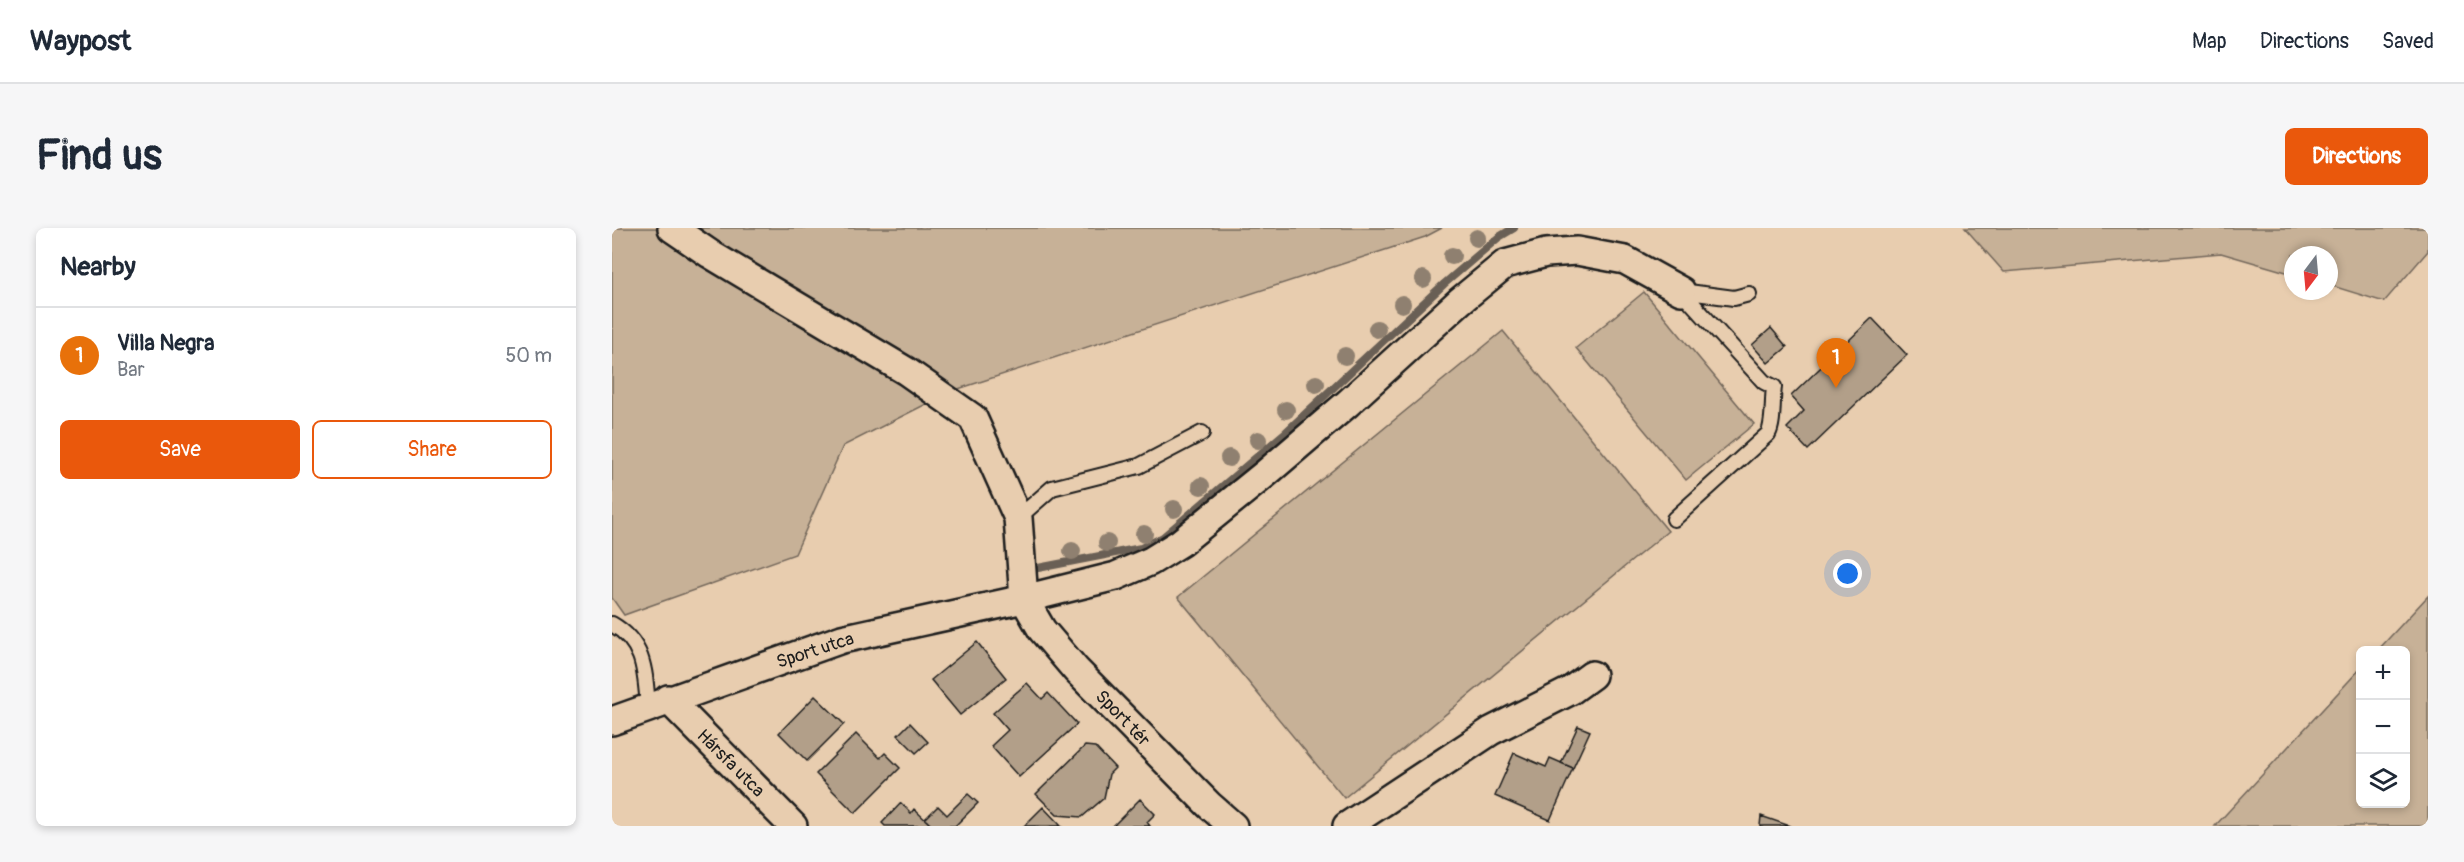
<!DOCTYPE html>
<meta charset="utf-8">
<style>
body{margin:0;font-family:Pangolin,sans-serif;background:#f6f6f7;color:#1f2937}
.controls{position:absolute;right:18px;bottom:18px;display:grid;overflow:hidden;border-radius:9px;box-shadow:0 3px 9px #0003}
.controls button{width:54px;height:54px;display:grid;place-items:center;padding:0;border:0;border-bottom:2px solid #e0e1e3;background:#fff;color:#1f2937;font:30px sans-serif}
.compass{position:absolute;left:1672px;top:18px;width:54px;height:54px;border-radius:50%;background:#fff;box-shadow:0 3px 9px #0003;rotate:196deg}
.you{position:absolute;left:1236px;top:346px;width:21px;height:21px;margin:-15px;border:4px solid #fff;border-radius:50%;background:#1a73e8;box-shadow:0 0 0 9px #1a73e833}
.badge{display:grid;place-items:center;width:39px;height:39px;border-radius:50%;background:#ea580c;color:#fff;font-size:20px;font-weight:700}
.pin{position:absolute;translate:-50% -50px;filter:drop-shadow(0 2px 3px #0008)}
.pin::after{content:'';position:absolute;top:32px;width:21px;height:18px;background:inherit;clip-path:polygon(0 0,100% 0,50% 100%)}
.list{margin:0;padding:0;list-style:none}
h2{display:flex;justify-content:space-between;align-items:center;height:78px;margin:0;padding:0 24px;font-size:26px}
h2 small{font-size:20px;font-weight:400;color:#747a83}
.list li{display:grid;grid-template-columns:39px 1fr auto;gap:18px;align-items:center;box-sizing:border-box;height:96px;padding:0 24px;border-top:2px solid #e0e1e3}
.list b{display:block;font-size:22px;white-space:nowrap}
.list p{margin:0;font-size:20px;white-space:nowrap;color:#747a83}
.list em{font-size:20px;font-style:normal;color:#747a83}
.actions{display:flex;gap:12px;padding:18px 24px}
.actions a{flex:1;padding:14px 0;border:2px solid #ea580c;border-radius:9px;text-align:center;font-size:21px;color:#ea580c}
.actions .main{background:#ea580c;color:#fff}
.icon{flex:none;width:33px;height:33px;fill:none;stroke:currentColor;stroke-width:2;stroke-linecap:round;stroke-linejoin:round}
.map{position:relative;flex:none;width:1816px;height:598px;overflow:hidden;border-radius:9px}
header{display:flex;align-items:center;gap:36px;box-sizing:border-box;height:84px;padding:0 30px;background:#fff;border-bottom:2px solid #e0e1e3}
header strong{font-size:28px}
nav{display:flex;gap:33px;margin-inline-start:auto;font-size:21px}
.intro{display:flex;align-items:center;justify-content:space-between;box-sizing:border-box;height:144px;padding:0 36px}
h1{margin:0;font-size:42px}
.button{padding:15px 27px;border-radius:9px;background:#ea580c;color:#fff;font-size:21px;font-weight:700}
main{display:flex;gap:36px;padding:0 36px}
aside{flex:1;background:#fff;border-radius:9px;box-shadow:0 3px 9px #0003}
.map>svg:first-child{display:block}
</style>
<header>
<strong>Waypost</strong>
<nav><a>Map</a><a>Directions</a><a>Saved</a></nav>
</header>
<div class="intro"><h1>Find us</h1><a class="button">Directions</a></div>
<main>
<aside>
<h2>Nearby<small></small></h2>
<ul class="list">
<li><span class="badge" style="background:#e8710a">1</span><div><b>Villa Negra</b><p>Bar</p></div><em>50 m</em></li>
</ul>
<div class="actions"><a class="main">Save</a><a>Share</a></div>
</aside>
<div class="map">
<svg width="1816" height="598" viewBox="0 0 1816 598">
<rect width="100%" height="100%" fill="#e8cdaf"/>
<filter id="ink" filterUnits="userSpaceOnUse"><feTurbulence type="fractalNoise" baseFrequency=".0167" numOctaves="2"/><feDisplacementMap in="SourceGraphic" scale="12" xChannelSelector="R" yChannelSelector="G"/><feConvolveMatrix kernelMatrix="1 2 1 2 8 2 1 2 1" color-interpolation-filters="sRGB"/></filter>
<g filter="url(#ink)">
<path fill="#c7b197" stroke="#72665a" stroke-width="1.5" d="M0,0H830L813,9L340,163L231,218L183,326L12,387L0,370Z
M1353,0H1813L1816,2V23L1772,74L1717,57V27H1681V46L1609,25L1392,44Z
M1032,64L1142,196L1074,252L964,120Z
M891,103L1056,303L732,570L566,369Z
M1816,368V598H1603L1748,441V576H1794V422H1766Z"/>
<g fill="none" stroke-linecap="round" stroke-linejoin="round">
<path stroke="#695f54" stroke-width="8" d="M426,340L529,320L551,309L674,204L832,56L887,9L902,0"/>
</g>
<path fill="#b29f89" stroke="#1c1c1c" stroke-width="1.5" d="M1260,90L1295,127L1196,222L1175,200L1192,183L1179,168Z
M1159,100L1175,119L1156,135L1140,117Z
M365,414L394,450L348,487L319,452Z
M415,455L430,471L436,465L465,496L407,549L379,518L396,502L381,485Z
M203,468L232,496L195,533L167,505Z
M298,495L316,514L304,525L286,507Z
M966,498L978,503L961,540L949,535Z
M244,506L268,530L273,525L288,540L243,585L204,546Z
M473,518L483,519L503,540L497,546L492,570L470,589L445,587L424,566Z
M902,525L934,539L938,530L961,540L938,592L883,568Z
M356,566L366,575L343,598H320L313,591L326,578L335,587Z
M528,571L543,586L535,594L538,598H501Z
M289,575L299,585L302,581L320,598H273L270,595Z
M431,579L449,598H412Z
M1149,588L1178,598H1148Z"/>
<g fill="none" stroke-linecap="round" stroke-linejoin="round">
<defs>
<path id="lane" d="M1069,63L1122,70L1137,66
M406,290L440,260L527,238L590,205
M1062,291L1156,206C1162,196 1160,173 1162,159L1152,154L1069,63
M0,396C33,415 33,444 36,479"/>
<path id="street" d="M60,0L98,26L294,143L361,190L406,290L412,371L430,402L464,442L597,577L621,598
M56,471L181,598
M0,493L230,411L412,371L504,348L539,333L568,315L653,246L736,175L848,73L893,36L934,25L965,23L1013,32L1069,63
M735,598L879,503L958,463L980,447"/>
</defs>
<use href="#lane" stroke="#1c1c1c" stroke-width="18"/>
<use href="#street" stroke="#1c1c1c" stroke-width="32"/>
<use href="#lane" stroke="#e8cdaf" stroke-width="14"/>
<use href="#street" stroke="#e8cdaf" stroke-width="27"/>
</g>
<g fill="#8f806f">
<circle cx="865" cy="10" r="9"/>
<circle cx="840" cy="28" r="9"/>
<circle cx="811" cy="51" r="9"/>
<circle cx="790" cy="76" r="9"/>
<circle cx="765" cy="101" r="9"/>
<circle cx="733" cy="128" r="9"/>
<circle cx="704" cy="156" r="9"/>
<circle cx="674" cy="182" r="9"/>
<circle cx="646" cy="212" r="9"/>
<circle cx="617" cy="230" r="9"/>
<circle cx="589" cy="258" r="9"/>
<circle cx="562" cy="281" r="9"/>
<circle cx="532" cy="306" r="9"/>
<circle cx="495" cy="315" r="9"/>
<circle cx="460" cy="323" r="9"/>
</g>
</g>
<g text-anchor="middle" stroke-width="6" stroke-linejoin="round" paint-order="stroke">
<g font-size="18" fill="#1c1c1c" stroke="#e8cdaf">
<text transform="translate(203 422) rotate(-18)" y="6">Sport utca</text>
<text transform="translate(511 490) rotate(46)" y="6">Sport tér</text>
<text transform="translate(119 535) rotate(45)" y="6">Hársfa utca</text>
</g>
</g>
</svg>
<div class="controls">
<button>+</button>
<button>−</button>
<button><svg class="icon" aria-label="layers" viewBox="0 0 24 24"><path d="M12 4l9 5-9 5-9-5zM3 14l9 5 9-5"/></svg></button>
</div>
<svg class="compass" viewBox="-18 -18 36 36"><path d="M0-13l5 13h-10z" fill="#e53935"/><path d="M0 13l5-13h-10z" fill="#747a83"/></svg>
<div class="you"></div>
<div class="pin badge" style="left:1224px;top:160px;background:#e8710a">1</div>
</div>
</main>
